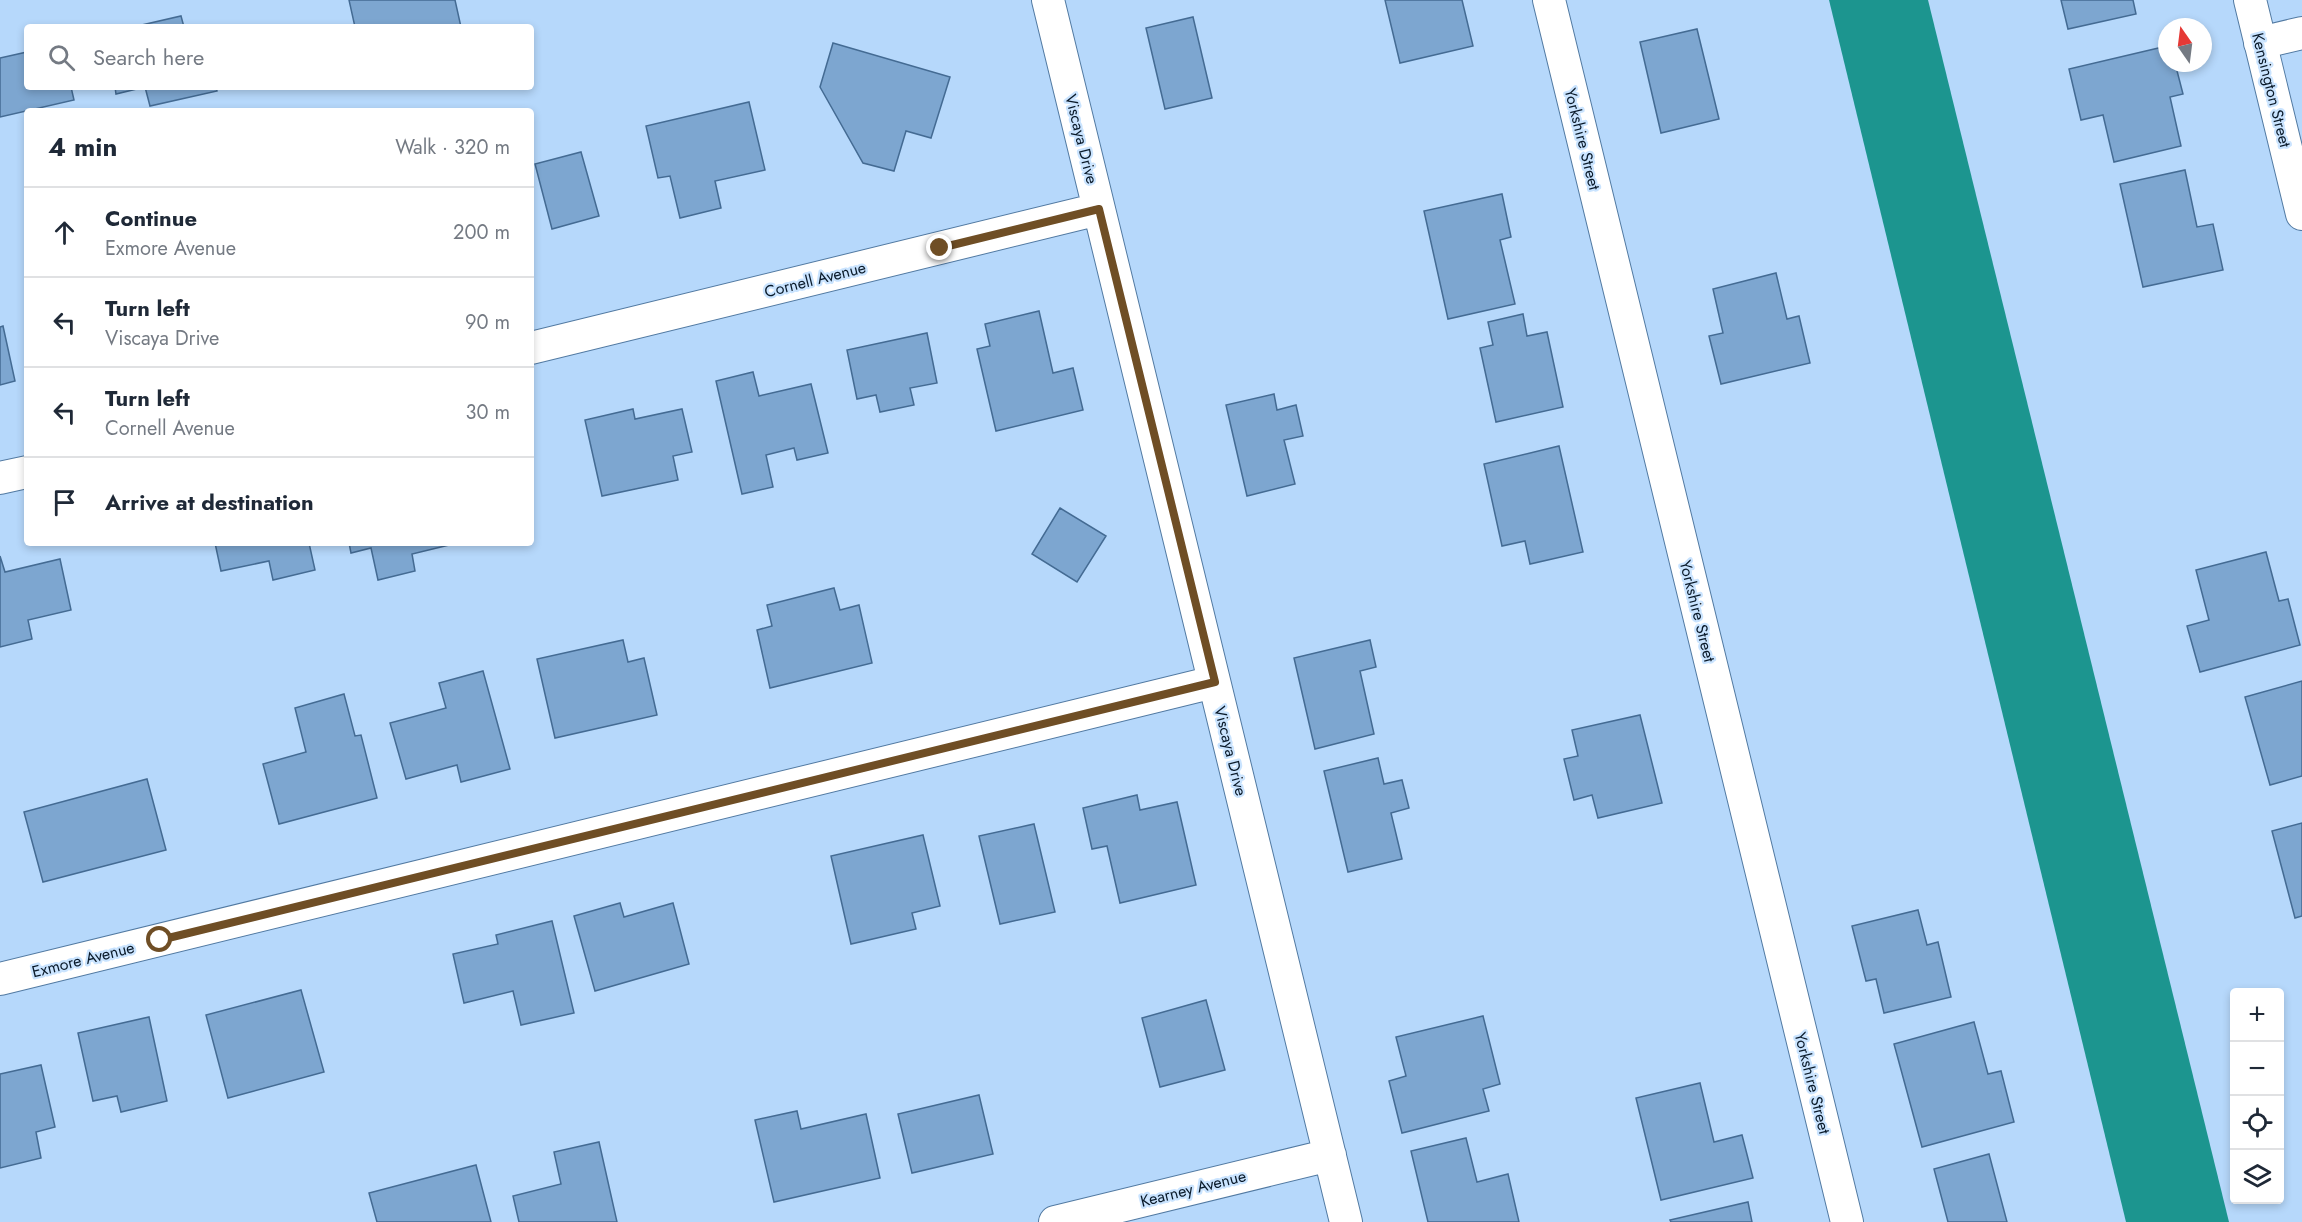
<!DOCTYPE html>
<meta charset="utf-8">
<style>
body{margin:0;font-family:Jost,sans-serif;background:#f2f2f3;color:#1f2937}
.controls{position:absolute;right:18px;bottom:18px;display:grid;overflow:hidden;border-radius:6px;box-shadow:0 3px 9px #0003}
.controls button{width:54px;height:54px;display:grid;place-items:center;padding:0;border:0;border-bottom:2px solid #e0e1e3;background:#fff;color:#1f2937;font:30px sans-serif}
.compass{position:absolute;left:2158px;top:18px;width:54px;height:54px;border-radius:50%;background:#fff;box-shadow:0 3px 9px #0003;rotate:346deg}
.stop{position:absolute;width:18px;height:18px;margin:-14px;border:4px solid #6f4e25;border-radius:50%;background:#fff}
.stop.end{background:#6f4e25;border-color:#fff;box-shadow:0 2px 6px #0008}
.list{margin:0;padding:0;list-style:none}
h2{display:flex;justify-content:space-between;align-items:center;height:78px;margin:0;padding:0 24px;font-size:26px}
h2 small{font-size:20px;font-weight:400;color:#747a83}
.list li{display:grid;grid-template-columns:39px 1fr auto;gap:18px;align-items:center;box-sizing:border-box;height:90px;padding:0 24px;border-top:2px solid #e0e1e3}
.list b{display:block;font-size:22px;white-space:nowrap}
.list p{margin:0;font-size:20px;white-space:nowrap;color:#747a83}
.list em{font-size:20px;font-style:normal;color:#747a83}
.icon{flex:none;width:33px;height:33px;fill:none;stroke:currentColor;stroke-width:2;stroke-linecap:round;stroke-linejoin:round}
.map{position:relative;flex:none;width:2302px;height:1222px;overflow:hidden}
.search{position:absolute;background:#fff;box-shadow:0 3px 9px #0003;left:24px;top:24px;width:510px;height:66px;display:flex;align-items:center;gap:15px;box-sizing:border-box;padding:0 21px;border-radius:6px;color:#747a83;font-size:22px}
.panel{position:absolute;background:#fff;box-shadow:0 3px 9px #0003;left:24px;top:108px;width:510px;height:438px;border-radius:6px}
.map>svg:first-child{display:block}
</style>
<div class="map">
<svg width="2302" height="1222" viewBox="0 0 2302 1222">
<rect width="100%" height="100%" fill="#b6d8fb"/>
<path fill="#1c958f" d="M1829,0H1928L2229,1222H2126Z"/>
<path fill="#7da6d0" stroke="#446b93" stroke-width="1.5" d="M349,0H455L461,27H355Z
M1385,0H1462L1473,46L1400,63Z
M2061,0H2133L2136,14L2068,29Z
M181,16L184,27H133Z
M1193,17L1212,98L1165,109L1146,28Z
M1697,29L1719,119L1661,133L1640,42Z
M833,43L950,77L931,138L906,131L894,171L863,163L820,87Z
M2167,46V63H2175L2183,94L2170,97L2181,146L2114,162L2103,115L2081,120L2069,69Z
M27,52V87H71L74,100L0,117V58Z
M115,87H216L217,91L150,106L145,87L116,94Z
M749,102L765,170L715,181L721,208L680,218L670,176L658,178L646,126Z
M581,152L599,216L552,229L535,164Z
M2185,170L2197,227L2213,224L2223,270L2143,287L2120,184Z
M1502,194L1511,237L1500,240L1515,304L1448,319L1424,211Z
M1776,273L1787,319L1799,316L1810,363L1721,384L1709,336L1723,333L1713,289Z
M1039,311L1053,373L1073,368L1083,410L996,431L977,349L990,346L985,324Z
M1523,314L1527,336L1547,332L1563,407L1496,422L1480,348L1493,345L1488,322Z
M3,326L15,381L0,385V327Z
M927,333L937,383L910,388L914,405L880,412L876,395L857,399L847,350Z
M753,372L759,396L811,384L828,453L797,460L794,448L766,455L773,487L742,494L716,381Z
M1274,394L1277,410L1296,405L1303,436L1284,440L1295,484L1247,496L1226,405Z
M633,409L635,419L682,409L692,452L673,456L678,480L602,496L585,420Z
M1559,446L1583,552L1530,564L1525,541L1502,546L1484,464Z
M1060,508L1106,536L1077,582L1032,554Z
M215,543H309L315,570L273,580L269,561L221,571Z
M349,543H452L453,544L412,554L415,571L378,580L371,548L351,553Z
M2266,552L2279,601L2288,599L2300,645L2200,672L2187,626L2209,620L2196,570Z
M0,556L5,572L60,559L71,610L28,620L32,639L0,647Z
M834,588L840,610L859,605L872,663L770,688L757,630L772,626L767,605Z
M623,640L628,662L644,658L657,715L555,738L537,659Z
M1370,640L1376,667L1360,671L1374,734L1315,749L1294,658Z
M483,671L510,769L461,782L457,765L406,779L390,723L446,708L439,683Z
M2302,681V776L2270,785L2245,697Z
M344,694L355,736L361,735L377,798L279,824L263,764L306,752L295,708Z
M1640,715L1662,803L1598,818L1592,795L1574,800L1564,759L1578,756L1572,730Z
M1378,758L1384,784L1402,780L1409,808L1391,813L1402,859L1348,872L1324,771Z
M147,779L166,850L43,882L24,812Z
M1137,795L1140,810L1177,802L1196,885L1120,903L1107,846L1092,849L1083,808Z
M2302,823V916L2295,918L2272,831Z
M1034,824L1055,912L1000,924L979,836Z
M923,835L940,906L912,913L916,929L851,944L831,856Z
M620,903L624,917L673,903L689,964L595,991L574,916Z
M1918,910L1927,945L1938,942L1951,997L1884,1013L1876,979L1866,981L1852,926Z
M552,921L574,1013L521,1025L513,991L464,1003L453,954L498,944L496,935Z
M301,990L324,1072L228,1098L206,1015Z
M1206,1000L1225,1070L1160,1087L1142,1018Z
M1483,1016L1500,1084L1483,1089L1489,1111L1402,1133L1389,1081L1406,1076L1396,1037Z
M149,1017L167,1101L121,1112L117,1096L93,1101L78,1033Z
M1974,1022L1988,1074L2001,1071L2014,1122L1922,1147L1894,1044Z
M41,1065L55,1127L36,1132L41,1158L0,1168V1074Z
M1700,1083L1714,1142L1742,1135L1753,1178L1661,1200L1636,1098Z
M979,1095L993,1154L912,1173L898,1114Z
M797,1111L801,1129L866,1114L880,1178L774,1202L755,1120Z
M1466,1138L1477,1182L1508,1174L1519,1222H1428L1411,1151Z
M599,1142L617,1222H519L513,1196L561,1184L554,1152Z
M1989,1154L2007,1222H1948L1934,1169Z
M476,1165L491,1222H377L369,1193Z
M1748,1202L1752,1222H1671L1670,1220Z"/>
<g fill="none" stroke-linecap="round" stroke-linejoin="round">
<defs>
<path id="minor" d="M1048,0L1346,1222
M1549,0L1847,1222
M2250,0L2302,214
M2260,43L2302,33
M531,348L1099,209
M0,478L27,472
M0,979L1214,682
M1055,1222L1330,1155"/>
</defs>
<use href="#minor" stroke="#527aa2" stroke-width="34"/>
<use href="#minor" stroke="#fff" stroke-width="32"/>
</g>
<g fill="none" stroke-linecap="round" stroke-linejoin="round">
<path stroke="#6f4e25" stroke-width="8" d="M160,940L1215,682L1099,209L940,248"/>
</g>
<g text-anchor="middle" stroke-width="4.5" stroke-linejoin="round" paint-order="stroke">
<g font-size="16" fill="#091929" stroke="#cae4ff">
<text transform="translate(2272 90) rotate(76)" y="6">Kensington Street</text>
<text transform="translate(1082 139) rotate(76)" y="6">Viscaya Drive</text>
<text transform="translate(1583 139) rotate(76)" y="6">Yorkshire Street</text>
<text transform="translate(815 279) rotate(-14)" y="6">Cornell Avenue</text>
<text transform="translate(1698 611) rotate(76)" y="6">Yorkshire Street</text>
<text transform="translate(1231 751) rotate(76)" y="6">Viscaya Drive</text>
<text transform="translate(83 959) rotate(-14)" y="6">Exmore Avenue</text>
<text transform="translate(1813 1083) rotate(76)" y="6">Yorkshire Street</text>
<text transform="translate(1193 1188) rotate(-14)" y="6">Kearney Avenue</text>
</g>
</g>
</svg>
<div class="controls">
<button>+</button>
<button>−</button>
<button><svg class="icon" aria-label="locate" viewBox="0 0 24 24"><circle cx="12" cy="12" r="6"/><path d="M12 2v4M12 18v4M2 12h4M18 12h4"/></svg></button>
<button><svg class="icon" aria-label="layers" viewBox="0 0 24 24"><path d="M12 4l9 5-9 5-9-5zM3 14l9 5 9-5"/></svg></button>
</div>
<svg class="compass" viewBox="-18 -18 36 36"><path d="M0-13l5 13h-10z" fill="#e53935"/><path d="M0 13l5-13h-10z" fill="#747a83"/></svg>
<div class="stop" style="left:160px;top:940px"></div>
<div class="stop end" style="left:940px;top:248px"></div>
<div class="search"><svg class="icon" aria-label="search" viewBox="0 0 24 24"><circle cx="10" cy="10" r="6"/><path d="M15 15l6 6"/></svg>Search here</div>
<section class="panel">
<h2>4 min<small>Walk · 320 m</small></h2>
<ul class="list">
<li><svg class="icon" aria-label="ahead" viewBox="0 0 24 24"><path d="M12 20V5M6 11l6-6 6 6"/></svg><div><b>Continue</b><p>Exmore Avenue</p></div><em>200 m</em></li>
<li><svg class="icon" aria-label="left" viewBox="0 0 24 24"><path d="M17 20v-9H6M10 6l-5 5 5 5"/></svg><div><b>Turn left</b><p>Viscaya Drive</p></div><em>90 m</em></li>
<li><svg class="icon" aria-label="left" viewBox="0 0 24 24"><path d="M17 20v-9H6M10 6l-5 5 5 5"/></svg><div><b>Turn left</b><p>Cornell Avenue</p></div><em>30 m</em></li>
<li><svg class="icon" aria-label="arrive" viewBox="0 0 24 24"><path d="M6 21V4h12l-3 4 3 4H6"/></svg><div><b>Arrive at destination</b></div></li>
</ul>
</section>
</div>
